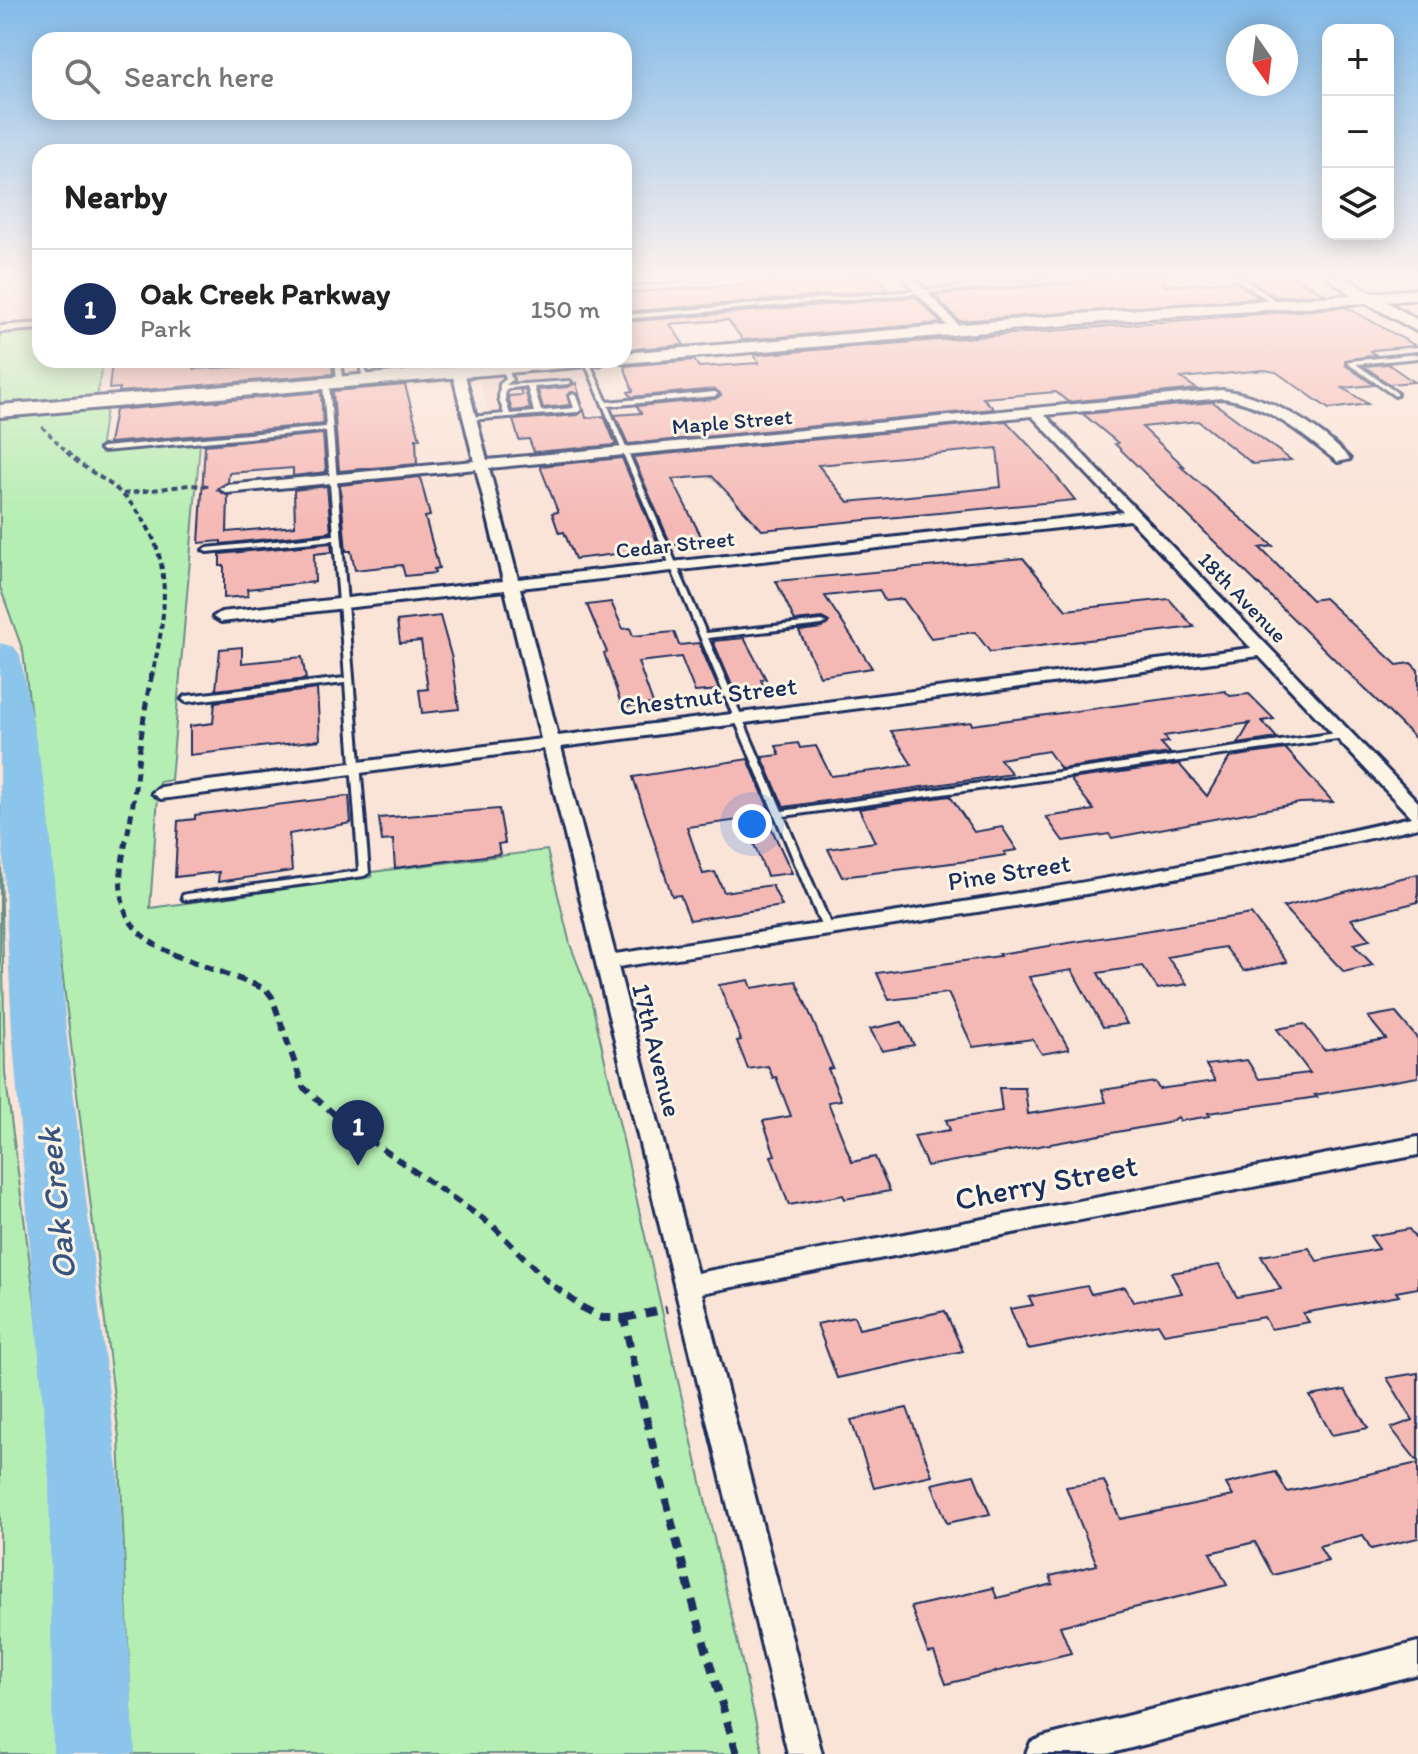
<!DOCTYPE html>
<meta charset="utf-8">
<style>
body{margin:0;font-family:Itim,sans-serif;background:#f2f2f2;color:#222}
.controls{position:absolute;right:24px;top:24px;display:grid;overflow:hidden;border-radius:16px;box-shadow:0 4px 20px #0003}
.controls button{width:72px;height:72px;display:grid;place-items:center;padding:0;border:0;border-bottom:2px solid #e0e0e0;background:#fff;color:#222;font:40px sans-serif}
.compass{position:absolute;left:1226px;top:24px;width:72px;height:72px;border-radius:50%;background:#fff;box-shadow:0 4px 20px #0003;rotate:166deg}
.you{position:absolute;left:752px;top:824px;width:28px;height:28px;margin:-20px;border:6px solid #fff;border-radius:50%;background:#1a73e8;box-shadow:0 0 0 12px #1a73e833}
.badge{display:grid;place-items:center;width:52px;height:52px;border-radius:50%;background:#1b2f5e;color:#fff;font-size:26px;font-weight:700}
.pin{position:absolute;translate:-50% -66px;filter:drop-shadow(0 2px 4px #0008)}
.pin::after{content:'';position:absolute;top:42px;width:28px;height:24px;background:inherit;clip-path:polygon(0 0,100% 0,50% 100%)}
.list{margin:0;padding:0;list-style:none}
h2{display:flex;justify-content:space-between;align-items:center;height:104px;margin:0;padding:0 32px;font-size:34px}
h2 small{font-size:26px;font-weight:400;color:#767676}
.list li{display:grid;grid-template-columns:52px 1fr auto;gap:24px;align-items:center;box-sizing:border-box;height:120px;padding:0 32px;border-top:2px solid #e0e0e0}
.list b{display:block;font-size:30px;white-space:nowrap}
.list p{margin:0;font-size:26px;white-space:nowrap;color:#767676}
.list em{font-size:26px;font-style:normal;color:#767676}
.icon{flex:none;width:44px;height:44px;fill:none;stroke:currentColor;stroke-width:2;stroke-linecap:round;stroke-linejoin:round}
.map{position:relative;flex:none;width:1418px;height:1754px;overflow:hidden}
.search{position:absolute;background:#fff;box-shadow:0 4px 20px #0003;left:32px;top:32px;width:600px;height:88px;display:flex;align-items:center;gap:20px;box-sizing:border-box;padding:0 28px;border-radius:24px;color:#767676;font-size:30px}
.panel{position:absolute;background:#fff;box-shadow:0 4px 20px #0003;left:32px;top:144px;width:600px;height:224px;border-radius:24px}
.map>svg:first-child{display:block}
</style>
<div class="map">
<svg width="1418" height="1754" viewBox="0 0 1418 1754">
<rect width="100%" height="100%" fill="#fae3d7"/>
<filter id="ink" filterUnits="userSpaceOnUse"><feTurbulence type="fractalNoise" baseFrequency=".0125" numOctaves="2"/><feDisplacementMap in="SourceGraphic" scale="16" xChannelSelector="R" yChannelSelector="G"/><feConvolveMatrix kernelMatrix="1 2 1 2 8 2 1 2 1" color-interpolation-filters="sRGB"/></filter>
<g filter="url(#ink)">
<path fill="#f8d6cd" d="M582,367L602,413L491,422L480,383L483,378Z"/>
<path fill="#b5eeb2" stroke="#688e88" stroke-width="2" d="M40,330V360H103L97,397L0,405V333Z
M106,408L100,451L200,443L171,780L159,782L150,908L372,877V872L547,850L570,944L591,999L763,1754H133L119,1437L23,651L0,587V417Z
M0,805L5,1073L55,1455L57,1754H0Z"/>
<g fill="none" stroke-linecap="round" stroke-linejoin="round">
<path fill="#8cc5eb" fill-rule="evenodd" d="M0,643L14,647L20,655L48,804L66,1030L119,1478L135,1754H53L49,1478L12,1030L0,788Z"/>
</g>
<path fill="#f5b9b5" stroke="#1b2f5e" stroke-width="2" fill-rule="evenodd" d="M840,277H876L889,290L624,312V293Z
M1110,277H1164L1165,286L1235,281L1259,298L959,321L934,295L1107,280Z
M1294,277L1325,294L1275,297L1251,280Z
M916,297L941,323L743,340L728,320L670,324L684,345L624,350V322Z
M1346,307L1416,346L1373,350L1370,351L1376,355L1345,360V365L1374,385L1343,388L1368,404L1329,409L1276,372L1264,370L1181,378L1197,389L1068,402L1056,392L983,398L994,409L628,444L615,415L641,413L637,406L715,399L721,395L715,389L631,397L628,392L633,391L624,366L694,360L699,367L759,363L754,355Z
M194,360V369L282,365L288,363L289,360H332L333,374L119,392L120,388L109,389L112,362Z
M1388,364L1414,382L1389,384L1364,366Z
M576,383L582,404L578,394L571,392L567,395L570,405L543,408L538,390L568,387Z
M405,385L420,439H416L417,464L339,471L333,391Z
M525,389L530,409L512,411L508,396L522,395L520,390Z
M321,392L323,424L109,443L115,410Z
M1213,402L1291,460L1253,464L1198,421L1142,427L1184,466H1180L1273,546L1260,548L1312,600L1324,598L1397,665L1411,663L1418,670V741L1115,444L1118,443L1083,414Z
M584,410L586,418L604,416L616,445L534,452L529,439L519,440L513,420L578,415Z
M1006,421L1043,460L1075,500L762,530L712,476L672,479L704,542L671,545L633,457ZM997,448L1001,487L848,502L818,465Z
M323,434L326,472L293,476V468L229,473L228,482L217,490L228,496L227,532L295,526L294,490L327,486L331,532L221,544V541L199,543L205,445Z
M622,458L659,546L655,547L657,549L575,559L564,532L559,533L552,513L558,512L540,466Z
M420,477L430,516L425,517L439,568L434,569L435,573L405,576L402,565L355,570L351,551H346L340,485Z
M331,543L332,552L314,554L315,582L247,589L248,596L224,598V566H220V554Z
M1023,558L1066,610L1169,599L1194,627L990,652L975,632L931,638L903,599L885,601L879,590L825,596L872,668L820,676L799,631L822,628L829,622L822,618L795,621L776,581Z
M611,602L623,629L630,628L633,636L674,632L679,645L699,643L719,690L695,692L681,657L638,662L653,704L622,707L604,653L607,652L587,605Z
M440,616L452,659L459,709L422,713L419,690L428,689L421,641L400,643L397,621Z
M744,638L766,679L761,680L766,692L742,694L739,688H733L713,641Z
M242,647V663L302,657L306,679L216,690L220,649Z
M317,689L320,740L190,755V726L213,723L215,702Z
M1225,691L1230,696L1249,694L1274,719L1262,721L1277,738L1238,744L1250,723L1164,736L1169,742L1161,743L1170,753L1061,769L1048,751L1000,759L1012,774L784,807L762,757L780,755L776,746L798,743L800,748L816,746L831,776L881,770L912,765L891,731L971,722L972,725Z
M1286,749L1333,802L1300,803L1112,838L1109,834L1063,841L1046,817L1094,810L1070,779L1179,764L1207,796L1230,757Z
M748,759L769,809L763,810L792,873L767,876L751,837L747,838L739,820L687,827L703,874L715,872L724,892L772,885L782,906L690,920L680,895L672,896L633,777Z
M349,796L351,823L289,834L292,871L218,882L219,872L175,877L178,821L195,819V815Z
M950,796L974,832L1002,827L1017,850L1004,852L1006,855L967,861L842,877L828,849L875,842L859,809Z
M499,809L505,843L498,844L500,854L395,868L393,840L382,841L379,818Z
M1418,874V902L1351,919L1370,940L1353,944L1373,965L1344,972L1283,907Z
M1251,914L1287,962L1244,971L1225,947L1167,957L1187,984L1158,989L1142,966L1098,973L1127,1024L1103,1027L1072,970L1029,977L1069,1049L1042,1054L1032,1039L973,1047L948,993L889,1000L877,973L1000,956L999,954Z
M749,980L752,988L796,981L833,1068L828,1069L841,1100L828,1102L852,1162L875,1157L890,1191L845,1199L843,1195L789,1205L771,1156L775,1155L763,1121L791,1116L776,1077L773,1078L768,1066L748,1069L737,1041L741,1040L719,985Z
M1395,1012L1418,1039V1077L1315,1095L1317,1097L1208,1113L1210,1116L1180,1121L1178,1117L1167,1123L927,1166L914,1136L950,1130L946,1120L1002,1111L999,1088H1025L1028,1114L1106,1102L1102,1090L1155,1082L1159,1089L1215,1081L1206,1065L1247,1060L1259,1079L1310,1073L1277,1029L1304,1024L1324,1050L1386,1039L1368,1017Z
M902,1022L914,1045L882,1051L870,1029Z
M1409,1229L1418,1241V1288L1396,1292L1399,1296L1303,1313L1309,1322L1271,1329L1264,1317L1164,1334L1158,1324L1028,1349L1010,1309L1033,1305L1029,1297L1087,1286L1091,1294L1125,1287L1133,1302L1182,1293L1171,1273L1219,1265L1237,1297L1281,1289L1261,1256L1309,1248L1317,1261L1379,1249L1370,1236Z
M945,1311L963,1351L837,1378L817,1324L854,1316L859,1329Z
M1418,1373V1462L1391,1428L1413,1420L1387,1378Z
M1345,1390L1368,1428L1332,1435L1310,1396Z
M907,1408L932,1475L874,1488L851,1420Z
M1418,1463V1538L1371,1549L1363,1535L1319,1546L1328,1561L1273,1575L1255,1542L1210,1553L1227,1585L1060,1626L1071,1653L946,1684L934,1652L928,1653L911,1607L993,1588L997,1598L1053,1584L1050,1576L1097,1565L1066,1487L1104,1481L1120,1519L1233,1496L1226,1484L1276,1472L1287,1492Z
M974,1475L990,1514L947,1523L932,1484Z"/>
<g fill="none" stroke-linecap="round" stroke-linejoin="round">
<defs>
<path id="lane" d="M1083,277H1107L624,319V315Z
M1234,277H1241L1283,306L1278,307Z
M1418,354V358L1356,364L1397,393V395L1395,396L1347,363L1350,361Z
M335,360H341L342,383L337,382Z
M584,360L589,361L607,402L715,392L718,394L715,396L608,406L706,633L822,621L826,623L822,625L708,638L782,811L1344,732L1348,735L1344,738L784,816L832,928L827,931L823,930Z
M384,361L387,363L386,364L365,366L368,380L363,381L360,364Z
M505,366L508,368L512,380L506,385L570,381L571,382L568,384L534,387L541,411L574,408L570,396L573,394L576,396L581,410L578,412L468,420V418L470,417L504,414L499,399L500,384L506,379L502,368ZM527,386L534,412L510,414L505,399L506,389Z
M326,381L329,383L369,873L364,876L187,900L183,899L182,897L183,895L187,894L359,871L345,683L186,702L182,699L186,696L345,678L334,540L207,552L203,550L207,548L334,535L326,431L103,451L100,449L103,447L326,427L323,383Z"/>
<path id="street" d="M685,277L680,280L624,284V278Z
M902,277H913L961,328V332H953Z
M40,323V329L0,332V326Z
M449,360H461L487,460L1222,390C1269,396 1317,424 1350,459L1338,462C1302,435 1269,404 1222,398L1045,415L1418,802V827C1154,890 886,926 618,967L697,1273L1418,1137V1155L702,1293L822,1754H788L544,749L161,799L152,793L161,787L541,739L505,590L221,622L213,617L221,612L503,581L476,469L227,493L220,489L227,485L474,461ZM1032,416L1123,512L518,579L489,468ZM1130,520L1251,648L558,736L520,588ZM1259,656L1411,817C1148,879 882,914 615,954L561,747Z
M1418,1642V1674L1108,1754H1026L1031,1742L1043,1737Z"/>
<path id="secondary" d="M1326,277H1346L1372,293L1418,289V299L1387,302L1418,320V332L1366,303L1151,318L624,363L617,360H624V353L1151,308L1352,295Z
M537,360H609L600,365L0,417V405Z"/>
</defs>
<use href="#lane" stroke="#1b2f5e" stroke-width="6"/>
<use href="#street" stroke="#1b2f5e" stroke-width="6"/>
<use href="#secondary" stroke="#1b2f5e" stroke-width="6"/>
<path stroke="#1b2f5e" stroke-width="3" stroke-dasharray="5 4" stroke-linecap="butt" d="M42,427L69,454"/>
<path stroke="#1b2f5e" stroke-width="4" stroke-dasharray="6 4" stroke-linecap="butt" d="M67,452C82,469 104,477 121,493C176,546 168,607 152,676
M123,494L189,485L211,486"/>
<path stroke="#1b2f5e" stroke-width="5" stroke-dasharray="8 6" stroke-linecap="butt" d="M152,674C142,717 139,759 133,803C129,839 112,877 126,913C135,935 156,946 177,956"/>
<path stroke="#1b2f5e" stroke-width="6" stroke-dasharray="10 7" stroke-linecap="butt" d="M172,954L266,989L272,997L303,1087L341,1120L493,1226L546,1280L585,1309"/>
<path stroke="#1b2f5e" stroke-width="8" stroke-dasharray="12 9" stroke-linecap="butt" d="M581,1307L602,1318H624C656,1468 692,1608 737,1754
M624,1318L667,1309"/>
<use href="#lane" fill="#fcf5e5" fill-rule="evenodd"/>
<use href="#street" fill="#fcf5e5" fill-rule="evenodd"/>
<use href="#secondary" fill="#fcf5e5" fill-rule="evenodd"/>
</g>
</g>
<linearGradient id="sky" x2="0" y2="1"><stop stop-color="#83bbe9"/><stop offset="0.53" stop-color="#fdf2ed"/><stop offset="1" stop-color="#fdf2ed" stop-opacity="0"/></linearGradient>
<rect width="1418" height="523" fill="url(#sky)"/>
<g text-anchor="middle" stroke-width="6" stroke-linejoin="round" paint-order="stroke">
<g font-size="22" fill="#1b2f5e" stroke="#fcf5e5">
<text transform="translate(732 421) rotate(-5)" y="8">Maple Street</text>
<text transform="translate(675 544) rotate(-6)" y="8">Cedar Street</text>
<text transform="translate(1243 597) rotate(46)" y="8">18th Avenue</text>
</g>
<g font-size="26" fill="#1b2f5e" stroke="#fcf5e5">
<text transform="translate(708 696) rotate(-7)" y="9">Chestnut Street</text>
<text transform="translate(1009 872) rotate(-9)" y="9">Pine Street</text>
<text transform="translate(657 1050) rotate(76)" y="9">17th Avenue</text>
</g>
<g font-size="32" fill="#1b2f5e" stroke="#fcf5e5">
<text transform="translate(1046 1182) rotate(-11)" y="11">Cherry Street</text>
</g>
<g font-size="34" font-style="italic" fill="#375481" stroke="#fcf5e5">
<text transform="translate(56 1204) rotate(-96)" y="12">Oak Creek</text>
</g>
</g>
</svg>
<div class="controls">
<button>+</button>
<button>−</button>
<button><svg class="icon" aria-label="layers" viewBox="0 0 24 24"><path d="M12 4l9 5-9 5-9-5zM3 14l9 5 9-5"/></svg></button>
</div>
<svg class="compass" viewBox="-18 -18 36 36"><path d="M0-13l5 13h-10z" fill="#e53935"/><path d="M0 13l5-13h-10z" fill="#767676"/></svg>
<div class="you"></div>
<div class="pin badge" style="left:358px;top:1166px">1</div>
<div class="search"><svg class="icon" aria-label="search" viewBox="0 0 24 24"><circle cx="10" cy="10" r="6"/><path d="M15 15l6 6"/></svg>Search here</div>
<section class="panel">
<h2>Nearby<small></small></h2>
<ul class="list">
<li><span class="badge">1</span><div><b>Oak Creek Parkway</b><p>Park</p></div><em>150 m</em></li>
</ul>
</section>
</div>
